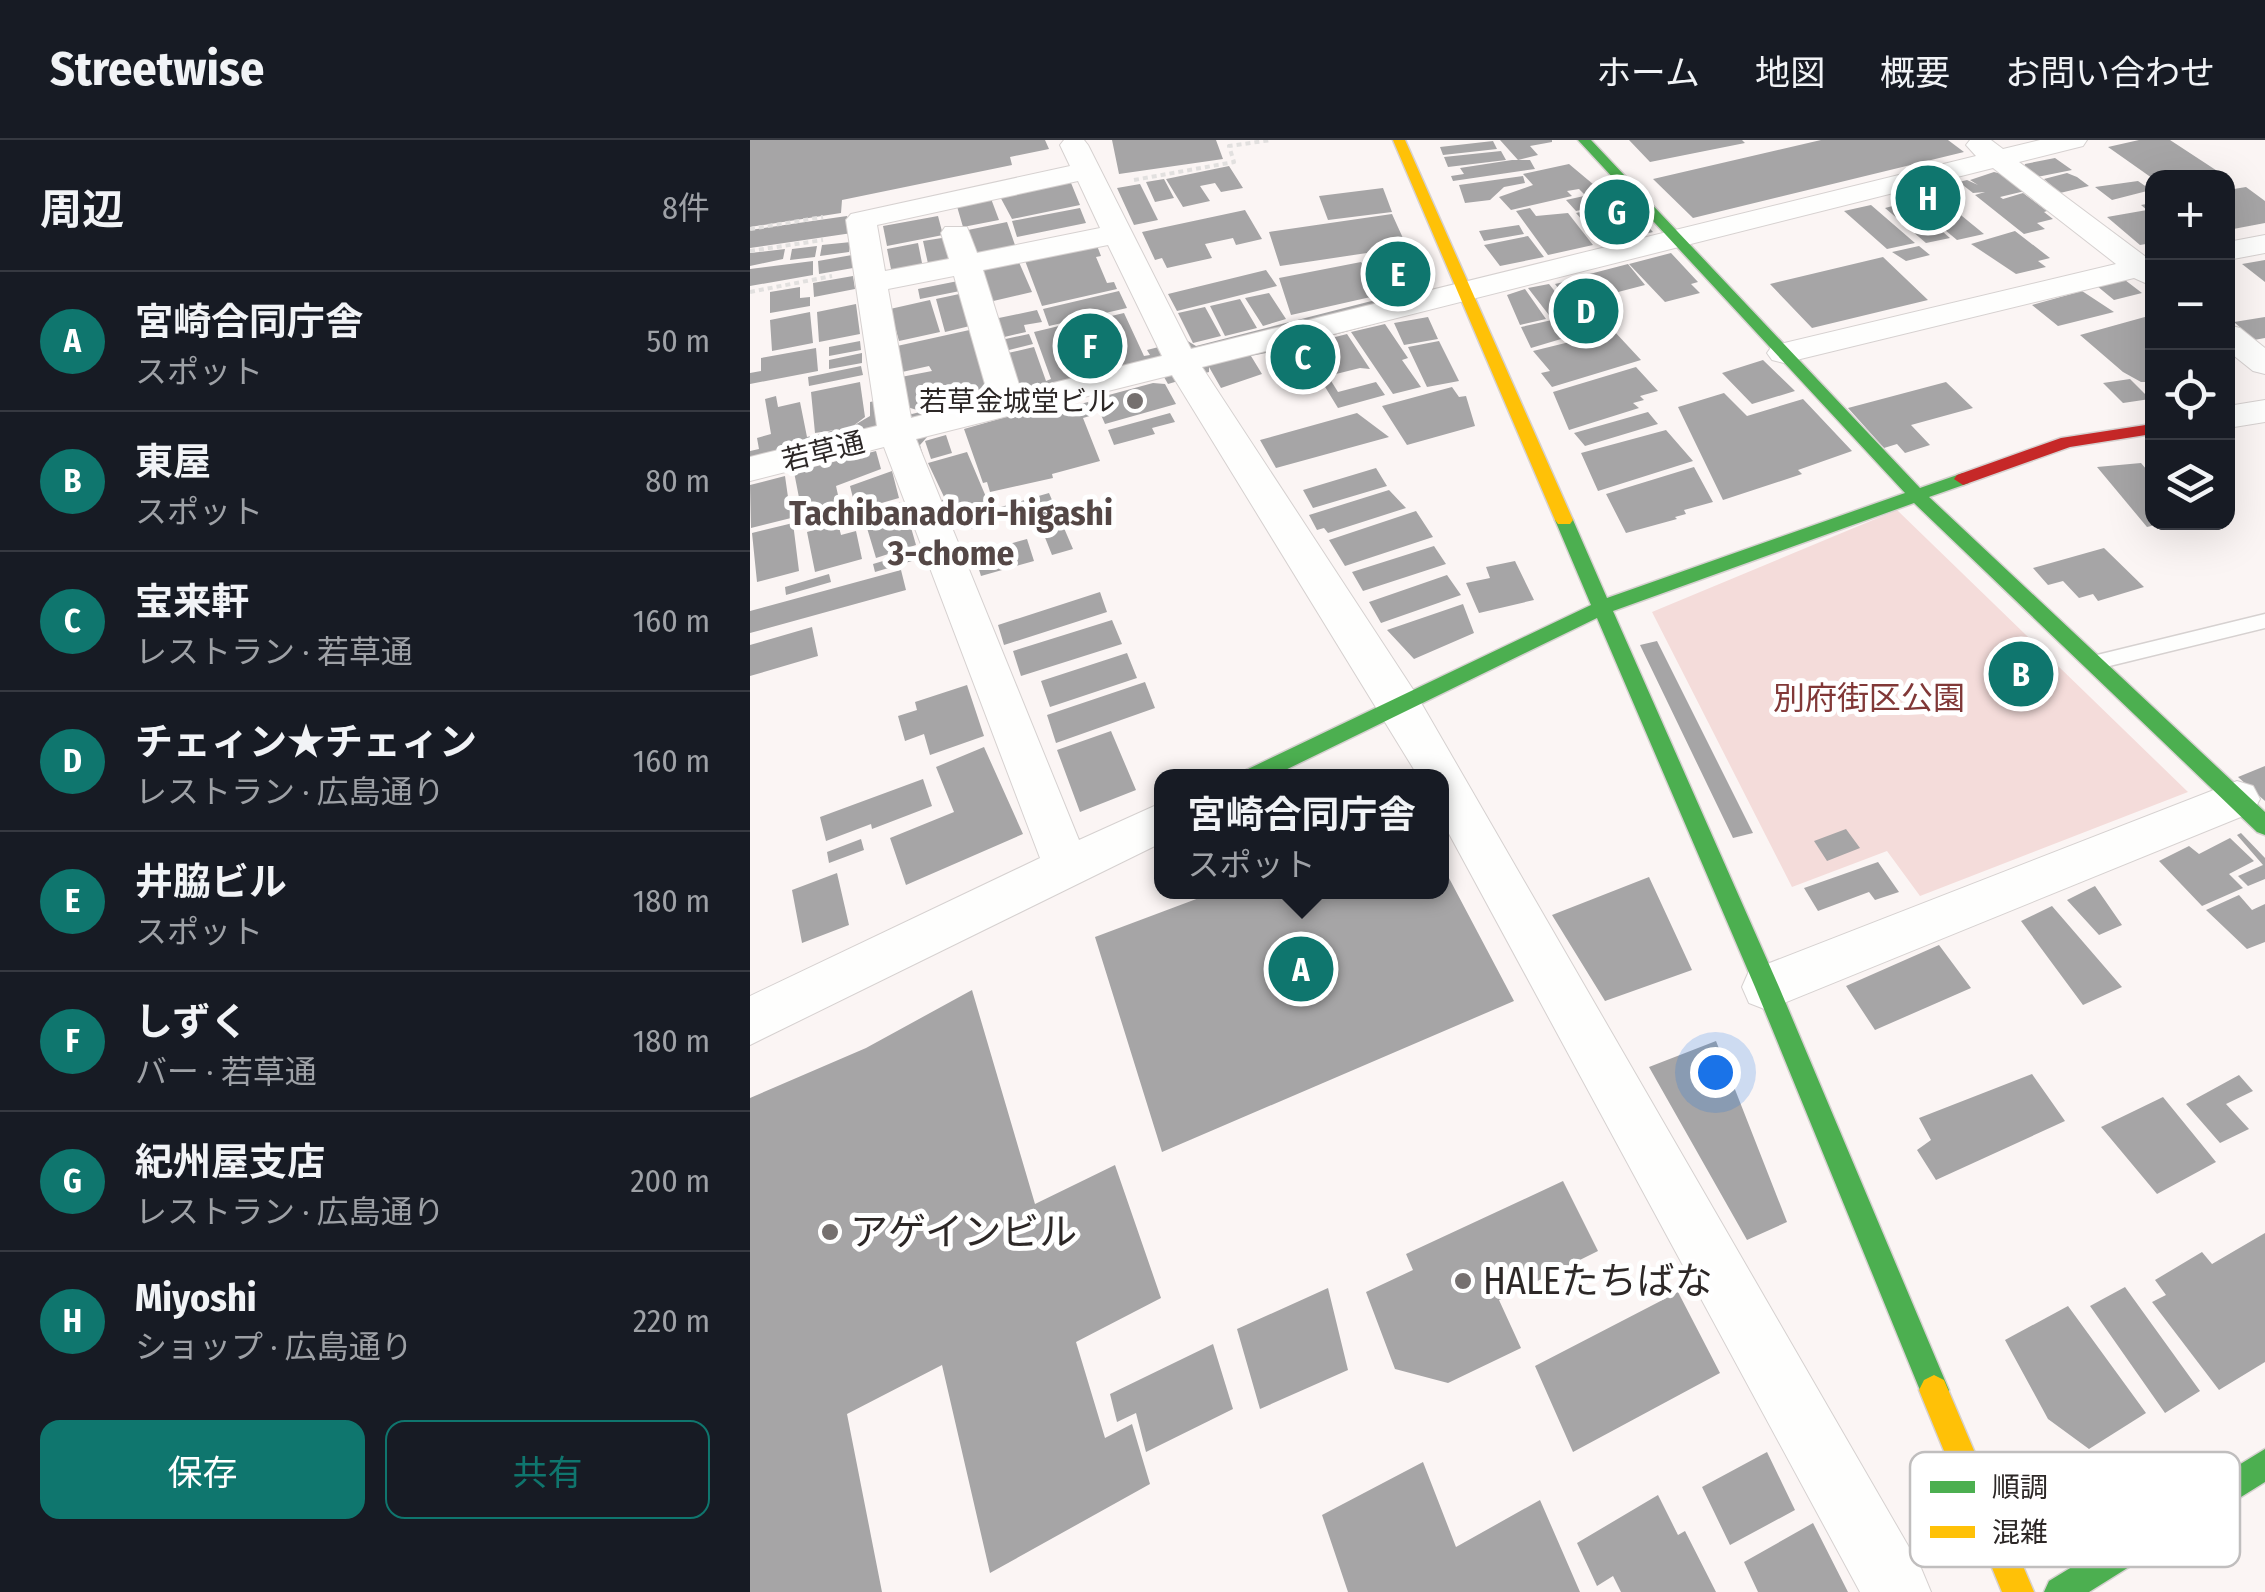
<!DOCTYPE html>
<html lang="ja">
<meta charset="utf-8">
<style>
body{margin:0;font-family:"Fira Sans Condensed","Noto Sans JP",sans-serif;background:#242831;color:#f1f3f6}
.controls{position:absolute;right:30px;top:30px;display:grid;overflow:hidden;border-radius:20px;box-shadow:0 10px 40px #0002}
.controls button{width:90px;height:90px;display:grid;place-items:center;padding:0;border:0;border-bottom:2px solid #363941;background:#171b24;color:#f1f3f6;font:50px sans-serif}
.you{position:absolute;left:965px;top:932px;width:35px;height:35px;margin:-25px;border:8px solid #fff;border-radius:50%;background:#1a73e8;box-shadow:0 0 0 15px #1a73e833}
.badge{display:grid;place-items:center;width:65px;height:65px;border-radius:50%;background:#0f766e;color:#fff;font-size:32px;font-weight:700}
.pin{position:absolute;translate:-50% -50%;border:5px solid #fff;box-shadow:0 2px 10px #0006}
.popup{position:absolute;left:404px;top:629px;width:295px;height:130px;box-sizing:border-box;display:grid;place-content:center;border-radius:20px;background:#171b24;filter:drop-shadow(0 2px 8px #0005);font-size:32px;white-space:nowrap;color:#9ea1a6}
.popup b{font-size:38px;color:#f1f3f6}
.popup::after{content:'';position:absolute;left:50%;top:100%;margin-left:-20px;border:20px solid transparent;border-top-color:#171b24}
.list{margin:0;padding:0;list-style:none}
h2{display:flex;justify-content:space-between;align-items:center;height:130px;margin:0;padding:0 40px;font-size:42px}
h2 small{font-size:32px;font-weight:400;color:#9ea1a6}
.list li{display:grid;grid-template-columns:65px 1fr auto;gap:30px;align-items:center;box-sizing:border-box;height:140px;padding:0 40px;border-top:2px solid #363941}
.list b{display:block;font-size:38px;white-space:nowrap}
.list p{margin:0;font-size:32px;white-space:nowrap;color:#9ea1a6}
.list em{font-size:32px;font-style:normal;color:#9ea1a6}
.actions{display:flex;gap:20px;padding:30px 40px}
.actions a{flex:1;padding:22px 0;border:2px solid #0f766e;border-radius:20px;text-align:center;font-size:35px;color:#0f766e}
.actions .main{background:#0f766e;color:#fff}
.icon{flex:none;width:55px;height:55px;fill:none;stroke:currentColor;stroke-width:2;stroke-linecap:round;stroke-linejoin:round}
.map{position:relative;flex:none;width:1515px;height:1452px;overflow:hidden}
header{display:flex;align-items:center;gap:60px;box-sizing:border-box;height:140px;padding:0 50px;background:#171b24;border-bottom:2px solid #363941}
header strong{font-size:48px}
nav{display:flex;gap:55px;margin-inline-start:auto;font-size:35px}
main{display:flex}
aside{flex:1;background:#171b24}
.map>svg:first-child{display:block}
</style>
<header>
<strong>Streetwise</strong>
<nav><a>ホーム</a><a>地図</a><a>概要</a><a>お問い合わせ</a></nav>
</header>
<main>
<aside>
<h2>周辺<small>8件</small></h2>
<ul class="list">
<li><span class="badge">A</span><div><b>宮崎合同庁舎</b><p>スポット</p></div><em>50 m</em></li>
<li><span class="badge">B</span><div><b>東屋</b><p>スポット</p></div><em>80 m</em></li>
<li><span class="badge">C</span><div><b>宝来軒</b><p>レストラン · 若草通</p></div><em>160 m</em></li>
<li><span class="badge">D</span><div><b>チェィン★チェィン</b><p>レストラン · 広島通り</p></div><em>160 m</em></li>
<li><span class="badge">E</span><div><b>井脇ビル</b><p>スポット</p></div><em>180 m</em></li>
<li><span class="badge">F</span><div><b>しずく</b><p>バー · 若草通</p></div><em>180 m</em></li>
<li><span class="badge">G</span><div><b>紀州屋支店</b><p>レストラン · 広島通り</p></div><em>200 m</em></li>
<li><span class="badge">H</span><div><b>Miyoshi</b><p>ショップ · 広島通り</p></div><em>220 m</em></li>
</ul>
<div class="actions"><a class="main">保存</a><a>共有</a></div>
</aside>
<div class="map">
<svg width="1515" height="1452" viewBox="0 0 1515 1452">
<rect width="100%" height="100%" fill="#fbf5f4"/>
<path fill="#f4dcda" d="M1147,370L1438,652L1170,756L1137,711L1042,747L902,472Z"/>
<path fill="#a6a5a6" d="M0,0H295L299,9L260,17L262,25L92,60L91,73L0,87Z
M362,0H466L473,19L369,34Z
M750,0H802V2L780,6L788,15L768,20Z
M879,0H992L995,3L900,22Z
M1071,0H1198L1214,12L943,78L903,39Z
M1389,0H1420L1478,38H1402L1358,7Z
M743,1L747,9L693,15L690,7Z
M751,11L756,20L698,27L694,17Z
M1305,18L1322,30L1287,37L1274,28L1275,24Z
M762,20H780L785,29L703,41L701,36L714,34L710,28Z
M819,24L850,50L834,54L829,49L817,51L822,56L761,70L749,57L783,45L773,34Z
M479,26L493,48L471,52L465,43L450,46L460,61L433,67L416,39Z
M1244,32L1252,34L1275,51L1250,57L1253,59L1273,53L1297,71L1294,72L1303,79L1287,83L1295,89L1274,94L1225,55L1235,52L1223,53L1209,42L1217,40L1228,45L1220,40Z
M1317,33L1327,37L1339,46L1310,53L1294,39Z
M773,36L775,43L754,47L740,60L715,63L709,45Z
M319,38L330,65L262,79L247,51Z
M414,39L424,58L405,62L396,42Z
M1388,41L1401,50L1362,60L1345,47Z
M390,44L408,80L384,85L367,48Z
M1496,47L1515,61V83L1478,90V50Z
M633,48L642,72L578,80L569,56Z
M1179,49L1234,94L1207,100L1153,55Z
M861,50L871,61L826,71L816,60Z
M240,56L249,80L213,87L206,63Z
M874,62L903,92L854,104L826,73Z
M1158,62L1200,98L1176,103L1135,68Z
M1402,63V103L1390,105L1357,77L1397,70L1391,65Z
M1121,65L1165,103L1137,109L1094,71Z
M330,68L336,83L267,97L262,81Z
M780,68L786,76L818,73L843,105L798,115L766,71Z
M495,70L512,99L486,105L483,98L455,104L462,118L417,128L412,118L405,120L392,92Z
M642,74L657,107L530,126L519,92Z
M97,76L102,93L0,108V90Z
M188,76L193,95L137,106L133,86Z
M257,82L266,108L222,117L213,91Z
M769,85L774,94L734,101L729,91Z
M1265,91L1300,118L1288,121L1296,127L1266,134L1221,104Z
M778,96L794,117L750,126L734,105Z
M198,97L204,123L179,128L173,101Z
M101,102L99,112L70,116L72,105Z
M168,103L173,128L142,134L137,109Z
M346,103L351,116L346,117L357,143L364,142L367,149L292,166L274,118Z
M67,106L65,117L40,120L42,109Z
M1169,106L1180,115L1156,121L1142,112Z
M35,109L33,119L0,126V113Z
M660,113L685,168L535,208L545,222L537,224L525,225L516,213L501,216L512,234L471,248L459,227V232L418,244L414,237L284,270L286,275L338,262L343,275L333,278L350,321L302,334L303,338L240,352L237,342L233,343L214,289L263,275L178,296L170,305L174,318L145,326L136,307L0,340V311L9,309L7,298L21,294L15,259L26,256L28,267L50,262L57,297L85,290L65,293L61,252L110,242L115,277L103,286L120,276V262L149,256L152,270L162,274L269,247L258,213L284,207L296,241L301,239L284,192L334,180L353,227L359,225L340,181L374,173L394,216L400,215L397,210L436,200L446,206L641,156L617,120Z
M921,113L948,142L941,144L950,153L915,162L879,124Z
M102,115L103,128L69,134L68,121Z
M1133,117L1178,160L1062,188L1020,144Z
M268,120L282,152L239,162L225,130Z
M1515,120V142L1492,124Z
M63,121V135L0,146V129Z
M611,122L634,154L541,175L529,138Z
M878,124L895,145L849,157L832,136Z
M516,130L527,146L427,171L418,154Z
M103,136L105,149L64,157L63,143Z
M827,139L862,183L839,188L805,144Z
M1375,140L1392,153L1364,160L1347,146Z
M208,141L210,151L170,159L168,149Z
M799,144L823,174L802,179L778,148Z
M50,147V158L60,157V166L20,173V152Z
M775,149L796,179L770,185L757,155Z
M369,151L377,168L299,186L293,169Z
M1332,151L1364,172L1308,186L1282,165Z
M214,153L224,185L195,192L186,159Z
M519,153L536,179L513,186L495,158Z
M490,159L507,188L475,196L460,166Z
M180,160L190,192L149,201L140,169Z
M106,164L110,194L69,202L67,172Z
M455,167L471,196L443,203L428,173Z
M287,170L292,182L274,185L276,192L250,198L244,179Z
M60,172L63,203L22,211L20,180Z
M1402,175V242H1391L1373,232L1330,195Z
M678,177L688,199L654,205L644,183Z
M1515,177V198L1504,200L1484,182Z
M811,178L831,193L781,208L771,187Z
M635,184L658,218L652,220L671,247L643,254L601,192Z
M224,189L242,252L167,270L157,267L151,237L182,231L179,226L152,232L147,206Z
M864,191L891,220L802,247L791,233L800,231L783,211Z
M279,194L283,204L255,211L251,200Z
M597,194L620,229L610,228L578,236L588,252L626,242L635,255L588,268L550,206Z
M110,201L111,210L79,216V207Z
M689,201L709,241L677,247L658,207Z
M66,208L68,231L0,244V233L11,231V218Z
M112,213V223L79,229V220Z
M1013,220L1045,251L1002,264L972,233Z
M111,226L113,235L59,246L58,237Z
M886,227L908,251L890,256L894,260L883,263L889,268L819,290L803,252Z
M1380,239L1400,259L1373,263L1353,243Z
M1196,242L1223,268L1161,285L1180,305L1155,313L1147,304L1134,308L1098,268Z
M403,243L415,244L426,264L355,284L344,259Z
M702,247L709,257L716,256L725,286L657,305L632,266Z
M974,253L997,276L1053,259L1102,311L1048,330L1052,334L973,360L928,267Z
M898,272L908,284L835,306L824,293Z
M420,273L425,282L402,288L405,294L364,305L358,290Z
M607,273L639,297L526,328L510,300Z
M916,290L943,321L848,351L831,313Z
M196,295L202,313L181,319L175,301Z
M126,311L131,329L86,346L92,373L54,383L44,332Z
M217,312L239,364L198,376L192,360L195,359L178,323Z
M1391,323L1402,336V382L1410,384L1397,387L1347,327Z
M944,327L963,362L934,370L936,374L925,377L927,379L876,393L856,354Z
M626,328L637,346L563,368L553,350Z
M142,331L149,358L114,368L111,356L103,358L100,346Z
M35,336L41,378L1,388L0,345Z
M639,350L656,368L578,393L574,388L567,390L559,375Z
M299,353L323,409L302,415L284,370L217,390L213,378Z
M152,362L154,371L116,382L114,373Z
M666,371L683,397L595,426L579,400Z
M158,377L166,405L126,418L117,388Z
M43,383L49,431L7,442L2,393Z
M88,383L91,395L106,391L112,419L65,432L57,392Z
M277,399L284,421L231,436L224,414Z
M684,406L696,424L613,451L602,432Z
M1354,408L1394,447L1348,461L1343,454L1329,458L1313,441L1298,445L1283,428Z
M170,410L172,418L125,432L123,424Z
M765,421L784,460L729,473L716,443L740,438L736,427Z
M151,430L156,450L0,493V471Z
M79,434L81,442L36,455L35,447Z
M697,435L711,455L631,483L619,462Z
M350,452L357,472L254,505L248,485Z
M713,464L724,493L664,519L637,490Z
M362,480L372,504L271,536L263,511Z
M62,487L68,516L0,536V505Z
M907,501L1003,693L983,698L890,505Z
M377,513L387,538L300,567L291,541Z
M1273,524L1287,537L1269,544L1256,530Z
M395,542L405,568L306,603L297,575Z
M217,545L234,596L180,615L174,594L155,601L148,576L167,570L165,562Z
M361,591L386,650L330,672L307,610Z
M234,607L273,694L156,745L140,698L204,672L186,627Z
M1515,626V661L1488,637Z
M173,639L182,666L122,689L121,684L76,701L70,677Z
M1096,689L1110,708L1077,721L1064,701Z
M1491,693L1515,718V739L1498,746L1488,736L1513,725L1487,695Z
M1480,698L1504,721L1479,734L1493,748L1452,766L1409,721L1439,706L1449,714Z
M111,699L114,710L79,723L77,712Z
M1128,722L1149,752L1125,760L1119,752L1068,771L1054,748Z
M691,723L764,861L412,1012L345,797L465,752H691Z
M87,733L99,785L52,803L42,750Z
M899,737L942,830L855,861L802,775Z
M1345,746L1372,785L1349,795L1317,760Z
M1489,755L1502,770L1515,764V802L1497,809L1456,770Z
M1302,766L1372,847L1333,865L1271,781Z
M1189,805L1221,848L1125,890L1096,846Z
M222,850L285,1064L365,1025L411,1158L326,1202L355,1298L382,1284L400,1344L240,1433L192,1225L97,1274L132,1452H0V958L116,908Z
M966,901L1037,1082L997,1100L899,927Z
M1282,934L1315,981L1186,1040L1167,1010L1181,1000L1169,978Z
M1489,935L1503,951L1476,964L1499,989L1470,1003L1436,964Z
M1413,957L1466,1022L1407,1054L1351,987Z
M813,1041L848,1111L749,1160L771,1208L698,1243L645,1229L616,1152L663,1130L656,1114Z
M1515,1093V1222L1469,1250L1402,1162L1416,1155L1405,1140L1452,1112L1462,1124Z
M1375,1147L1450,1251L1415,1273L1340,1166Z
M578,1148L598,1230L510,1269L487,1189Z
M928,1152L970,1233L823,1312L785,1226Z
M1318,1166L1396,1273L1339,1309L1298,1279L1255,1200Z
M463,1204L483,1269L396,1312L386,1273L367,1282L360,1254Z
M1017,1312L1045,1370L980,1405L952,1347Z
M673,1322L706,1407L790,1360L830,1452H598L572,1375Z
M908,1355L928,1395L935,1391L966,1452H871L863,1436L847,1446L827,1403Z
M1063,1383L1098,1452H1008L994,1422Z"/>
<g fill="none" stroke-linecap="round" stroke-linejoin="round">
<defs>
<path id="lane" d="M1515,474V488L1343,530L1333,523L1343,516Z"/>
<path id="street" d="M314,0H334L338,5L441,209L1226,16L1216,5L1220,0H1241L1253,9L1290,0H1337L1333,6L1269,22L1396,117L1402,116V146L1384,138L1034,223L1022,220L1017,213L1022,206L1366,124L1243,28L452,227L666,554L1171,1428L1181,1452H1110L691,679V636H668L422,235L166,299L329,700L411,663V703L0,905V856L290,718L134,307L0,341V317L127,286L96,80L101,74L320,26L310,5ZM328,41L350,88L227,113L217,87H195L191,93L199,119L135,131L127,85ZM358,105L412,216L271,251L233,130ZM204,136L239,258L161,278L138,149Z
M1515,95V113L1478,120V102Z
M1478,185L1490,188L1515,208V234L1503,231L1478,211Z
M1515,260V282L1478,288V266Z
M1487,641L1503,646L1510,659L1503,672L1017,870L999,863L992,847L999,831Z"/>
<path id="fast" d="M828,0H841L1170,348L1213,333L1219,335V343L1179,357L1515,672V695L1507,692L1164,363L863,471L1029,847L1199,1250L1194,1260L1184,1265L1174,1260L1005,847L847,478L523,636H493L496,630L841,465L805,380L808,376H820L823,380L857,458L1155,353Z
M1515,1309V1342L1339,1452H1294L1299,1441Z"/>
<path id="slow" d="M643,0H655L823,380L820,384H808L805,380Z
M1184,1235L1194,1240L1284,1452H1252L1169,1250L1174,1240Z"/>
<path id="jam" d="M1402,284V294L1320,307L1213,345L1204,339L1207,335L1311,298Z"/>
</defs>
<use href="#lane" stroke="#d6d1d0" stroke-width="3"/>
<use href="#street" stroke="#d6d1d0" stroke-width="2"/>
<use href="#fast" stroke="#d6d1d0" stroke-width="3"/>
<use href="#slow" stroke="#d6d1d0" stroke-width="3"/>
<use href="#jam" stroke="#d6d1d0" stroke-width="3"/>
<path stroke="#e2e0df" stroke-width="4" stroke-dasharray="5 4" stroke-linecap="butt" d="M384,40L484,22L479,6L521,0
M0,89L73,77
M0,111L73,100
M0,152L82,136"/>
<use href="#lane" fill="#fefefd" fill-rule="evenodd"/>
<use href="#street" fill="#fefefd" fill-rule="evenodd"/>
<use href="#fast" fill="#4caf50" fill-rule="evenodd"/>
<use href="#slow" fill="#ffc107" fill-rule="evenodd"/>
<use href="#jam" fill="#c62828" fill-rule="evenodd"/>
</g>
<g fill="#75706f" stroke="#fff" stroke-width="4">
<circle cx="385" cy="261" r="10"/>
<circle cx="80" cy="1092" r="10"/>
<circle cx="713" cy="1141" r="10"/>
</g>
<g text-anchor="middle" stroke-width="10" stroke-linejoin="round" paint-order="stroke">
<g font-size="28" fill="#2d2827" stroke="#fff" text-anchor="end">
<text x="365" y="271">若草金城堂ビル</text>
</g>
<g font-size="28" fill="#2d2827" stroke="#fff">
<text transform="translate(73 311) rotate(-14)" y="10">若草通</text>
</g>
<g font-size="32" fill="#813837" stroke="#fff">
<text x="1119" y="569">別府街区公園</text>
</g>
<g font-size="35" font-weight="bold" fill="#544746" stroke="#fff">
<text x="201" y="385">Tachibanadori-higashi<tspan x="201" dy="40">3-chome</tspan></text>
</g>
<g font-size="38" fill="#2d2827" stroke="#fff" text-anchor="start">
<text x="100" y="1105">アゲインビル</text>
<text x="733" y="1154">HALEたちばな</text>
</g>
</g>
<rect x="1160" y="1312" width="330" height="115" rx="15" fill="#fff" stroke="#c0bebe" stroke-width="2.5"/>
<rect x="1180" y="1341" width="45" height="12" fill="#4caf50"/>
<rect x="1180" y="1386" width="45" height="12" fill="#ffc107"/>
<g font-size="28" fill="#2d2827">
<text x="1242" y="1357">順調</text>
<text x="1242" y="1402">混雑</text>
</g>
</svg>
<div class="controls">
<button>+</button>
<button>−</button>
<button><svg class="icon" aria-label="locate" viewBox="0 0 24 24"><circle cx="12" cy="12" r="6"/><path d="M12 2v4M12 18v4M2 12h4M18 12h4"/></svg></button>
<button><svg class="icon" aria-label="layers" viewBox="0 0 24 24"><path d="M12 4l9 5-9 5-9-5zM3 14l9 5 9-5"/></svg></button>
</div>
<div class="you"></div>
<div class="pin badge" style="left:551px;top:829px">A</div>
<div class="popup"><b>宮崎合同庁舎</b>スポット</div>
<div class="pin badge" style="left:1271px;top:534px">B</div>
<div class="pin badge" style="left:553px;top:217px">C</div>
<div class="pin badge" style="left:836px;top:171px">D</div>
<div class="pin badge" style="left:648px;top:134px">E</div>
<div class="pin badge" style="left:340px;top:206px">F</div>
<div class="pin badge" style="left:867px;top:72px">G</div>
<div class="pin badge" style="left:1178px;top:58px">H</div>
</div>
</main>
